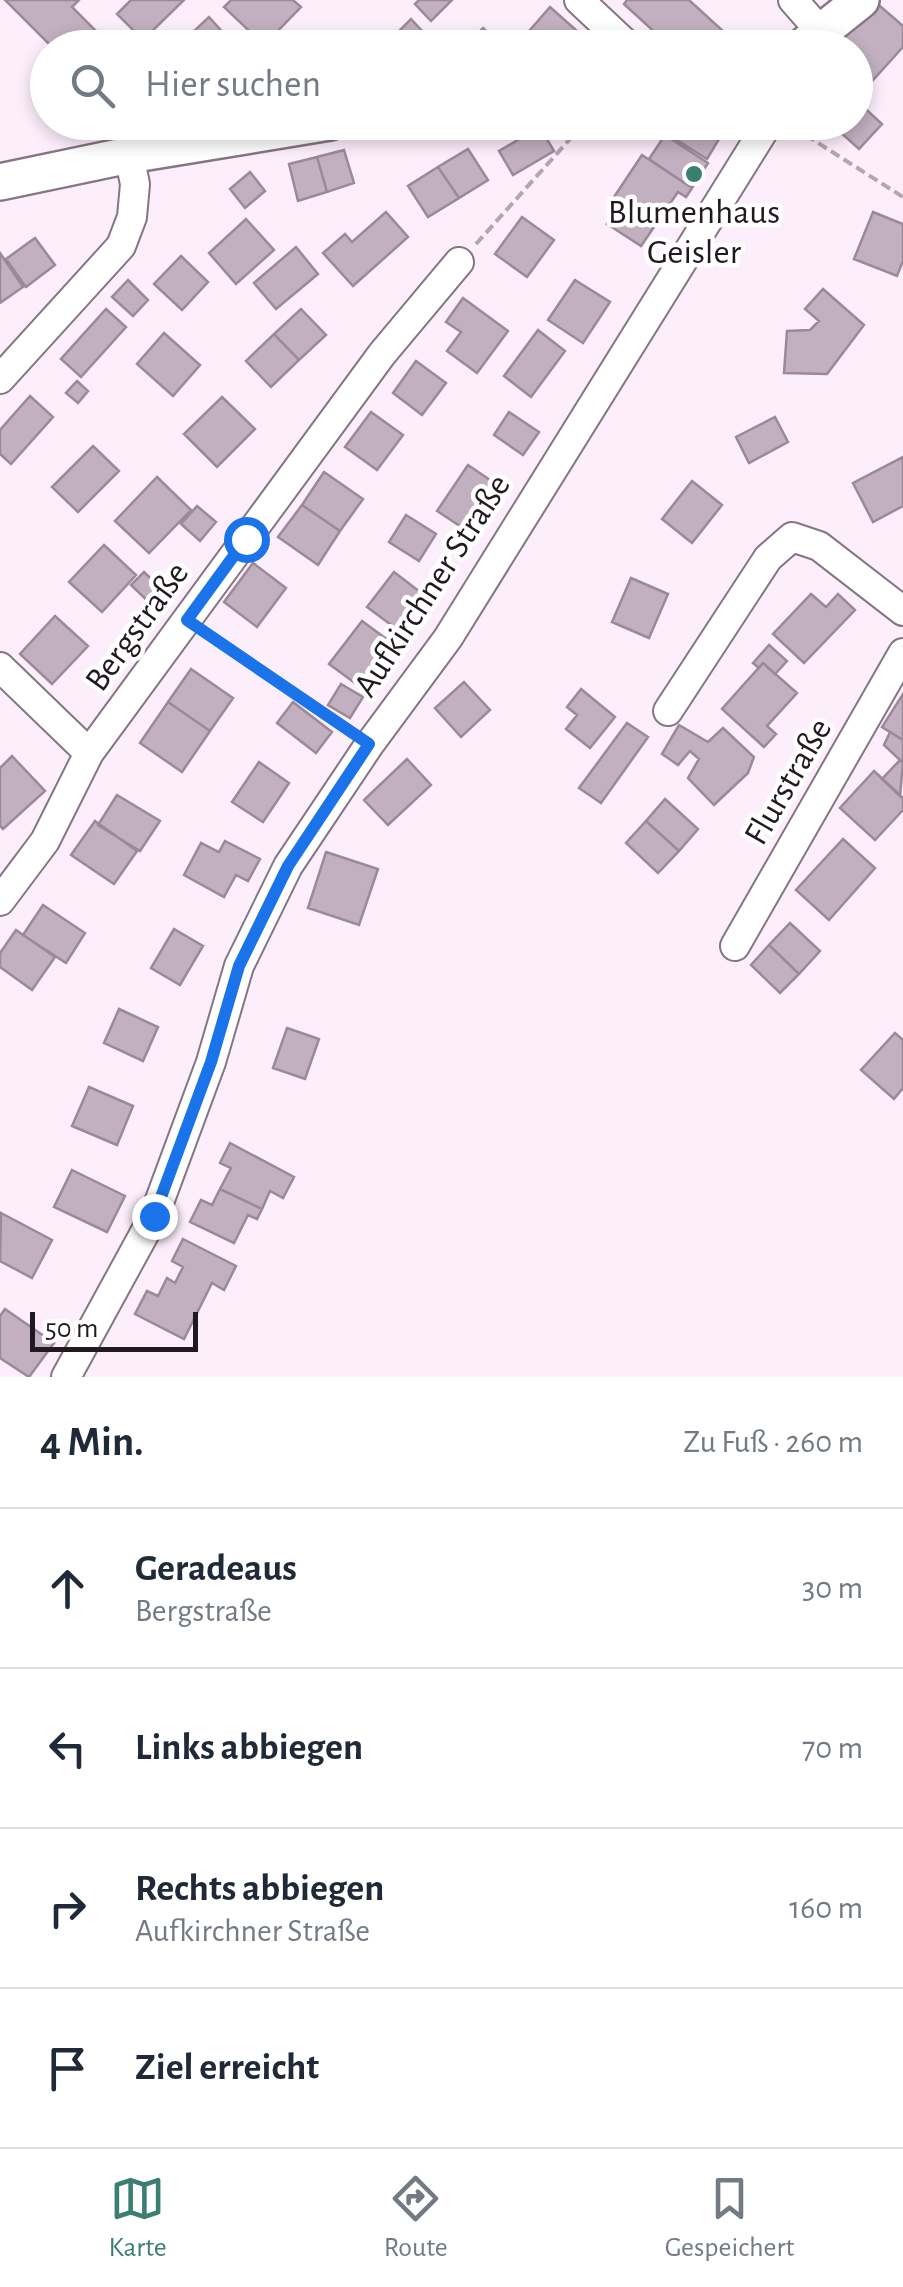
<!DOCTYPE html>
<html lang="de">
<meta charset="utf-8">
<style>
body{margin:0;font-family:"Alegreya Sans",sans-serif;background:#f6f6f7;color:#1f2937}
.scale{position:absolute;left:30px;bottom:25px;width:168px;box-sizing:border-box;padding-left:10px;border:5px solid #201a20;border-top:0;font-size:28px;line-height:35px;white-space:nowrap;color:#201a20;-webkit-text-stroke:8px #fff;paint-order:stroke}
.stop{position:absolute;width:30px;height:30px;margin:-22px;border:8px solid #1a73e8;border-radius:50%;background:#fff}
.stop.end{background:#1a73e8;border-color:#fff;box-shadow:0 2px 10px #0008}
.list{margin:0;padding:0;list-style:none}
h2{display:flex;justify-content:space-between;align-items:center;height:130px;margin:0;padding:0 40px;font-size:42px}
h2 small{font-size:32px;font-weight:400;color:#747a83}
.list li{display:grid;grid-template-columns:65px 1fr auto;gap:30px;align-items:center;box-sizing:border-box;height:160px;padding:0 40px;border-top:2px solid #e0e1e3}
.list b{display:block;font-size:38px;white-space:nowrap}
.list p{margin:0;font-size:32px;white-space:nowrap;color:#747a83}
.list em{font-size:32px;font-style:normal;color:#747a83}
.icon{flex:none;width:55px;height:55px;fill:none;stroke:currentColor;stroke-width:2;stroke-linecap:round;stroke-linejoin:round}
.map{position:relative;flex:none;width:903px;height:1377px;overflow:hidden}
.search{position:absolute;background:#fff;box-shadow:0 5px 15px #0003;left:30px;right:30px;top:30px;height:110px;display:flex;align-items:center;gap:25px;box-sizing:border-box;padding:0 35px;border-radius:55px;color:#747a83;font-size:38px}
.sheet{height:770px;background:#fff}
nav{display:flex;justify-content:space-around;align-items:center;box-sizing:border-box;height:140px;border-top:2px solid #e0e1e3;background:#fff;font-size:28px;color:#747a83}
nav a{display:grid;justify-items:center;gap:5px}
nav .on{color:#3b7f73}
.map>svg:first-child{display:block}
</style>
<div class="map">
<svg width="903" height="1377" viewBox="0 0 903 1377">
<rect width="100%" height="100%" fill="#fdeefb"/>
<path fill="#c2b0c0" stroke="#9b8998" stroke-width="2.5" d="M5,0H79L72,7L103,38L94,48H53Z
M131,0H184L143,40L117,14Z
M231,0H293L301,7L264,45L224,7Z
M419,0H452L431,21L415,4Z
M627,0H689L723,31L708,48H672L624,4Z
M873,0L903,26V47L856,99V48H830Z
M550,7L578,32L565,48H535L524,37Z
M209,17L237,48H176Z
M411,19L438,48H391L387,43Z
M483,28L504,48H464Z
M856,100L882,124L859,149L829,122H856Z
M688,122H715L725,129L707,159L677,140Z
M540,127L554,151L513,175L499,151Z
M665,135L708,163L692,188L649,159Z
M468,149L488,180L459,198L438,167Z
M344,150L354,183L327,192L317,157Z
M642,155L692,188L686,197L678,192L641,246L607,224L620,204L612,200Z
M317,157L327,192L298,201L289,164Z
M438,167L459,198L428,217L408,186Z
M250,172L265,191L245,208L230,189Z
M386,212L408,237L353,286L323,253L345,234L352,242Z
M873,212L903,224V261L897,276L854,259Z
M522,217L554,240L527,277L495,254Z
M246,219L274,250L236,284L209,253Z
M35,238L55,265L26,287L6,259Z
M296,247L318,274L276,309L254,283Z
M0,253L23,287L0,303Z
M181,256L208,282L182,310L154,284Z
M128,280L148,300L133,316L112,297Z
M575,280L610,302L583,343L548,320Z
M823,289L864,325L827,374L784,373L787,331L810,330L819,321L805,309Z
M463,298L508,331L477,373L447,351L461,332L446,322Z
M106,309L126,327L81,377L61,359Z
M301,309L326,335L299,360L274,334Z
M538,330L565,351L531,397L504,376Z
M164,333L200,365L173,396L137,364Z
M274,334L299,360L271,387L246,361Z
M416,361L446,383L422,415L393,393Z
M77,381L88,391L78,403L66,393Z
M30,396L53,417L11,464L0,454V430Z
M222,397L255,429L217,467L184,434Z
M371,412L403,435L377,470L345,447Z
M509,412L539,432L523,455L494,435Z
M775,417L788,442L749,463L736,437Z
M93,446L119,471L78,512L52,487Z
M903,457V506L873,522L853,483Z
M468,465L496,484L466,530L437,511Z
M324,472L363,499L340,531L302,505Z
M157,477L191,510L149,553L115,521Z
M692,481L722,505L692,543L662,519Z
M302,505L340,531L318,565L278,537Z
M197,506L216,522L200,541L181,524Z
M406,515L436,534L419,561L389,542Z
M104,545L136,575L102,612L69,582Z
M253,563L286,588L257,627L224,602Z
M144,572L173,600L160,613L131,585Z
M394,572L424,595L398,630L367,607Z
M631,578L668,594L649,638L612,622Z
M811,594L826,607L838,594L855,610L804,663L773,634Z
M55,616L88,646L52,684L20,654Z
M362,621L392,643L359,686L329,664Z
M769,645L787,661L775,674L763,663L759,668L753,663Z
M763,663L797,693L767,726L776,734L764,747L722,709Z
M191,669L233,698L210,731L168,702Z
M464,682L490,710L461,737L435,708Z
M341,684L363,697L350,718L328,705Z
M581,689L615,717L590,748L566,729L577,715L567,707Z
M903,694V740L882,727Z
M168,702L210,731L182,772L140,743Z
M293,702L332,732L316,753L277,723Z
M627,723L648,737L601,803L579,788Z
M679,725L708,742L723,728L754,757L748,773L714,805L688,778L699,759L690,751L678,765L662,754Z
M890,732L903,740V763L884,745Z
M12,756L45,791L3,829L0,826V768Z
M407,759L431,785L388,825L364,800Z
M900,760L903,763L900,796L882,779Z
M259,762L289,783L263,822L232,802Z
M874,771L903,798V810L875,840L840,808Z
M117,795L160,821L140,851L98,825Z
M665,799L698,829L679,851L646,821Z
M95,821L137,851L114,884L71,855Z
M646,821L679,851L658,873L626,843Z
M843,839L875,868L829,920L796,890Z
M225,841L260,859L248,881L236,875L224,897L184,875L201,843L219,852Z
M326,852L378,869L359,925L308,908Z
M43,905L85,933L66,963L23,935Z
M790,923L820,951L799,974L769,945Z
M174,929L203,946L180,985L151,968Z
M16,930L55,957L32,990L0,967V953Z
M769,945L799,974L780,993L751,965Z
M119,1009L158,1027L143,1061L104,1043Z
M287,1028L319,1039L305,1079L273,1068Z
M895,1033L903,1040V1088L894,1099L861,1070Z
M89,1087L133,1106L117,1145L72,1126Z
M230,1143L294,1177L283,1198L270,1191L262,1209L220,1189L231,1168L220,1163Z
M72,1170L125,1196L107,1232L54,1207Z
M220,1189L262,1209L257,1219L248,1215L234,1243L190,1222L201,1200L212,1205Z
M1,1213L52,1240L32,1278L0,1261Z
M183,1239L236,1266L224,1290L212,1283L184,1339L135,1314L147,1291L158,1296L167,1278L175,1283L183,1267L172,1261Z
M5,1309L54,1343L29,1377L0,1358V1316Z"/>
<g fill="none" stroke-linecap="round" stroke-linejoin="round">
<defs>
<path id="minor" d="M579,0L630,48
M793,0L822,33
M0,379L121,246L132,217L135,184L129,155
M0,667L89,753
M668,711L768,558L792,537L819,546L903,611
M0,901L45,841L89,753L382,354L459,262
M735,946L903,653
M66,1377L154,1216L211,1062L239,966L288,866L369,745L448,638L769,122"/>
<path id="major" d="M801,48L861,0
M0,182L129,155L330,122"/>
</defs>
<use href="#minor" stroke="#867584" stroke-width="32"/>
<use href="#major" stroke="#867584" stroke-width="40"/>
<path stroke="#b2a6b0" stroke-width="4" stroke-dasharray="10 5" stroke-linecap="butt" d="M793,127L903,197
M476,244L578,130L580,122
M208,634L349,731"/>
<use href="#minor" stroke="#fff" stroke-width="28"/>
<use href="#major" stroke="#fff" stroke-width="35"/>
</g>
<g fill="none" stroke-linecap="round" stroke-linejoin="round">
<path stroke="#1a73e8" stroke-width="12" d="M154,1216L211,1062L239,966L288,866L369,744L187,620L246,539"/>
</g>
<circle fill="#3b7f73" stroke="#fff" stroke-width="4" cx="694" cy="174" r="10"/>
<g text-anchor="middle" stroke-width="9" stroke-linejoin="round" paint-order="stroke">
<g font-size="35" fill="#201a20" stroke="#fff">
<text x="694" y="223">Blumenhaus<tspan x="694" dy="40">Geisler</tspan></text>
</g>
<g font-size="35" fill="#201a20" stroke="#fff">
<text transform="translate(431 585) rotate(-57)" y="12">Aufkirchner Straße</text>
<text transform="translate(136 626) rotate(-54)" y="12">Bergstraße</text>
<text transform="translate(787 781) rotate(-60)" y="12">Flurstraße</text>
</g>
</g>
</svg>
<div class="scale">50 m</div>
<div class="stop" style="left:246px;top:539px"></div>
<div class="stop end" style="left:154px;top:1216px"></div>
<div class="search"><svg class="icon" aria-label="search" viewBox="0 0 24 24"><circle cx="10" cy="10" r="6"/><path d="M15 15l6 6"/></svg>Hier suchen</div>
</div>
<section class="sheet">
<h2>4 Min.<small>Zu Fuß · 260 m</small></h2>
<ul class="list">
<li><svg class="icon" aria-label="ahead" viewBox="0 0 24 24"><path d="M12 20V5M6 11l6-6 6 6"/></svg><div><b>Geradeaus</b><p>Bergstraße</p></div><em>30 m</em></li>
<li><svg class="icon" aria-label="left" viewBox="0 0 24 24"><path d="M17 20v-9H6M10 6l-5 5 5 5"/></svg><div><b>Links abbiegen</b></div><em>70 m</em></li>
<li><svg class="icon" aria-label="right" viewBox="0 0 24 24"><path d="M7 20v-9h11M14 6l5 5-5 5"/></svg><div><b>Rechts abbiegen</b><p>Aufkirchner Straße</p></div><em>160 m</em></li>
<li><svg class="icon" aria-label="arrive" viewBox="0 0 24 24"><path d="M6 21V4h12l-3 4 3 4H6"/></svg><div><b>Ziel erreicht</b></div></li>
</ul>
</section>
<nav>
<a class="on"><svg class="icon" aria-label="map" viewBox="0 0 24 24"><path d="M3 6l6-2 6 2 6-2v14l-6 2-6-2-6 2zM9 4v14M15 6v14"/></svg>Karte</a>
<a><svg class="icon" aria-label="directions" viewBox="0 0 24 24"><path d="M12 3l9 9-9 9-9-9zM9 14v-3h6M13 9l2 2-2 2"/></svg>Route</a>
<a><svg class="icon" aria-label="saved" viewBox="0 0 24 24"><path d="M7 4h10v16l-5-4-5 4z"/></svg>Gespeichert</a>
</nav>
